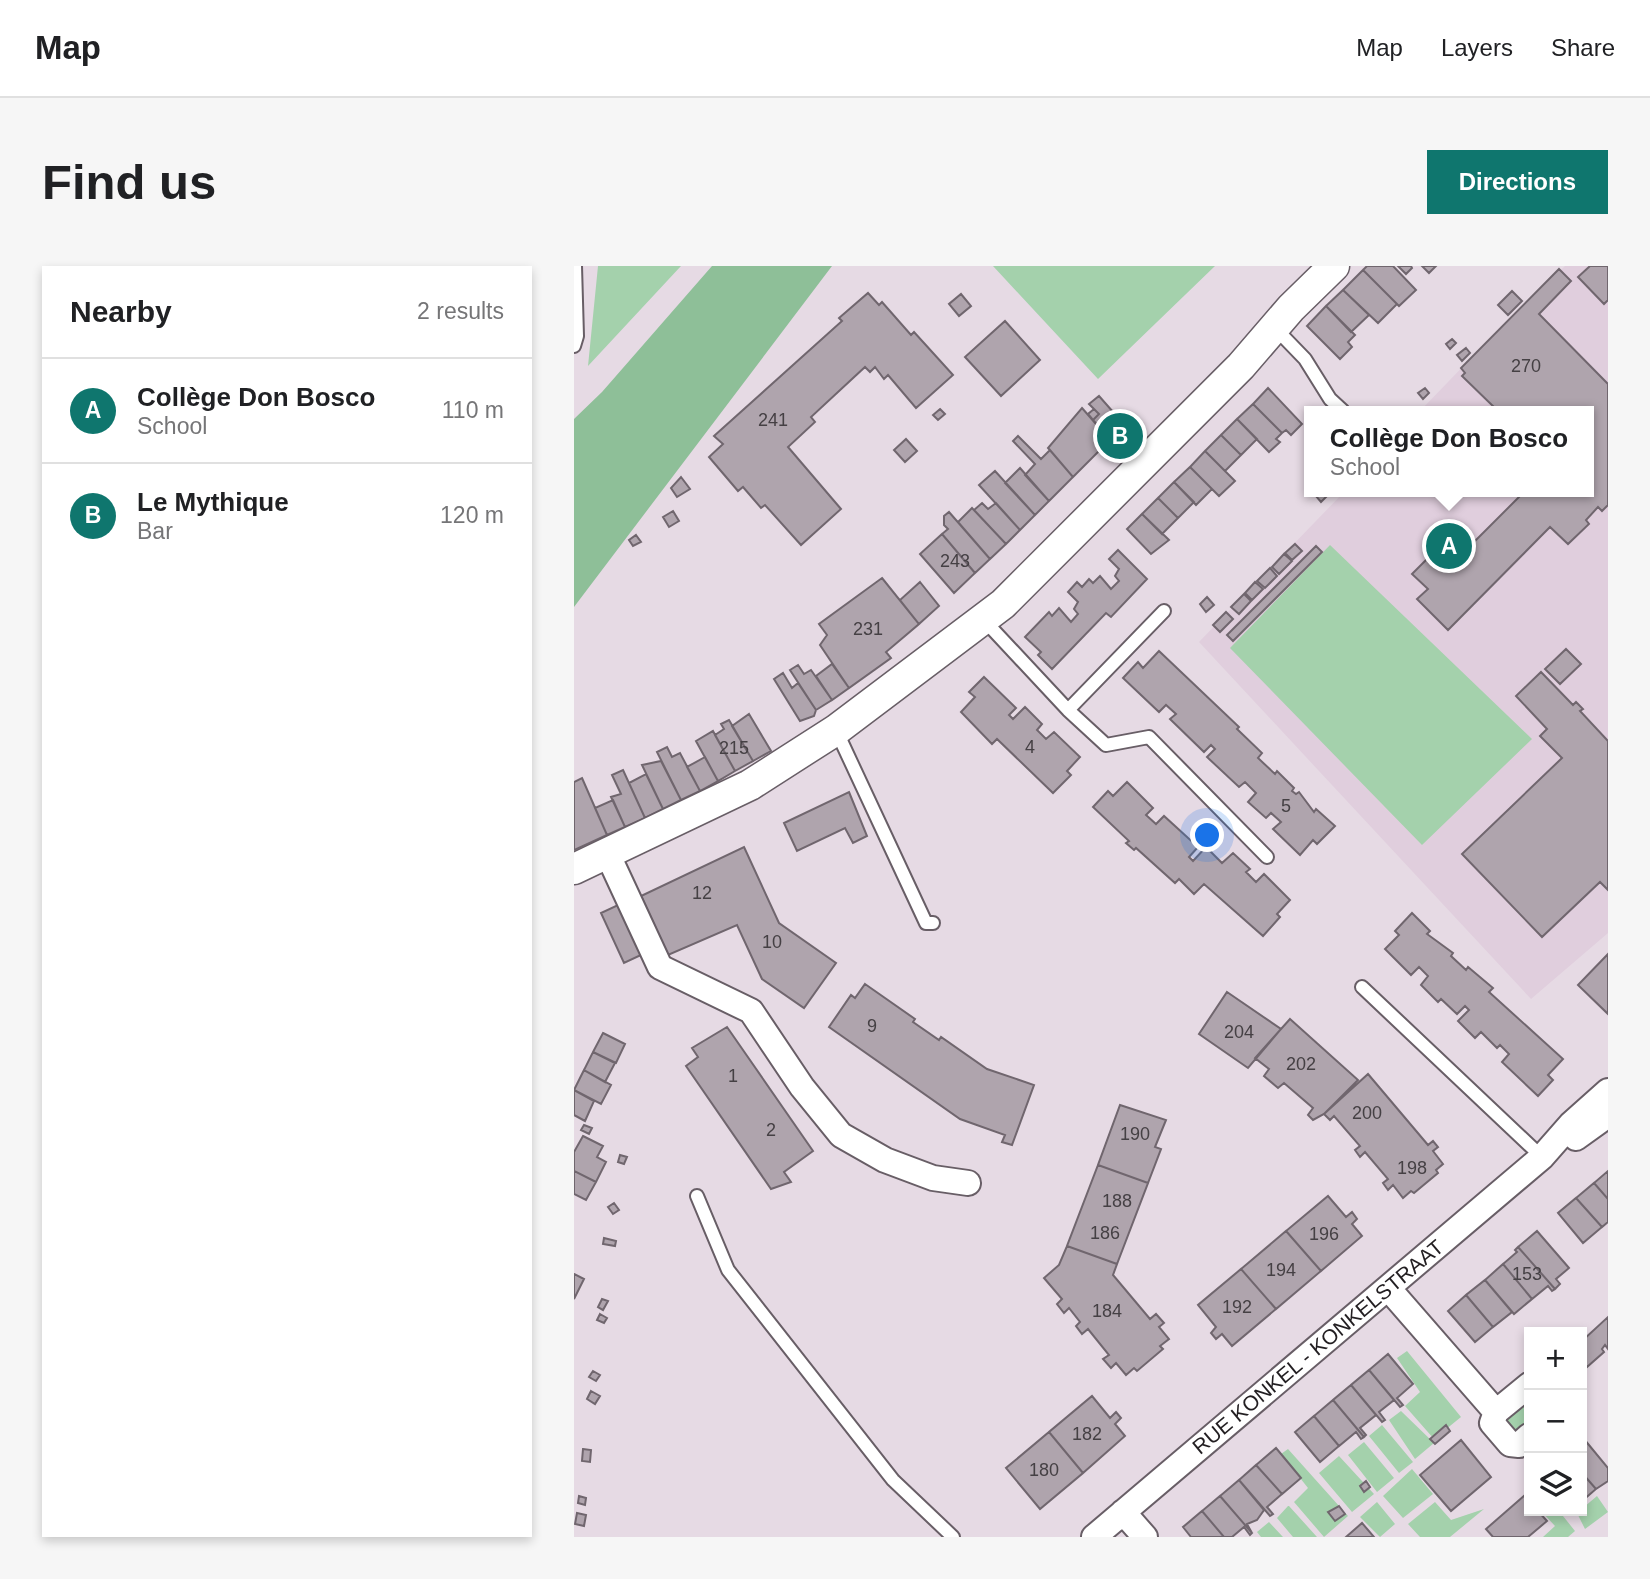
<!DOCTYPE html>
<meta charset="utf-8">
<style>
body{margin:0;font-family:Helvetica,sans-serif;background:#f6f6f6;color:#202124}
.controls{position:absolute;right:21px;bottom:21px;display:grid;overflow:hidden;border-radius:0px;box-shadow:0 4px 10px #0003}
.controls button{width:63px;height:63px;display:grid;place-items:center;padding:0;border:0;border-bottom:2px solid #e0e0e0;background:#fff;color:#202124;font:35px sans-serif}
.you{position:absolute;left:634px;top:570px;width:24px;height:24px;margin:-18px;border:5px solid #fff;border-radius:50%;background:#1a73e8;box-shadow:0 0 0 10px #1a73e833}
.badge{display:grid;place-items:center;width:46px;height:46px;border-radius:50%;background:#0f766e;color:#fff;font-size:23px;font-weight:700}
.pin{position:absolute;translate:-50% -50%;border:4px solid #fff;box-shadow:0 2px 7px #0006}
.popup{position:absolute;left:730px;top:140px;width:290px;height:91px;box-sizing:border-box;display:grid;place-content:center;border-radius:0px;background:#fff;filter:drop-shadow(0 2px 5px #0005);font-size:23px;white-space:nowrap;color:#757577}
.popup b{font-size:26px;color:#202124}
.popup::after{content:'';position:absolute;left:50%;top:100%;margin-left:-14px;border:14px solid transparent;border-top-color:#fff}
.list{margin:0;padding:0;list-style:none}
h2{display:flex;justify-content:space-between;align-items:center;height:91px;margin:0;padding:0 28px;font-size:30px}
h2 small{font-size:23px;font-weight:400;color:#757577}
.list li{display:grid;grid-template-columns:46px 1fr auto;gap:21px;align-items:center;box-sizing:border-box;height:105px;padding:0 28px;border-top:2px solid #e0e0e0}
.list b{display:block;font-size:26px;white-space:nowrap}
.list p{margin:0;font-size:23px;white-space:nowrap;color:#757577}
.list em{font-size:23px;font-style:normal;color:#757577}
.icon{flex:none;width:38px;height:38px;fill:none;stroke:currentColor;stroke-width:2;stroke-linecap:round;stroke-linejoin:round}
.map{position:relative;flex:none;width:1034px;height:1271px;overflow:hidden;border-radius:0px}
header{display:flex;align-items:center;gap:42px;box-sizing:border-box;height:98px;padding:0 35px;background:#fff;border-bottom:2px solid #e0e0e0}
header strong{font-size:33px}
nav{display:flex;gap:38px;margin-inline-start:auto;font-size:24px}
.intro{display:flex;align-items:center;justify-content:space-between;box-sizing:border-box;height:168px;padding:0 42px}
h1{margin:0;font-size:49px}
.button{padding:18px 32px;border-radius:0px;background:#0f766e;color:#fff;font-size:24px;font-weight:700}
main{display:flex;gap:42px;padding:0 42px}
aside{flex:1;background:#fff;border-radius:0px;box-shadow:0 4px 10px #0003}
.map>svg:first-child{display:block}
</style>
<header>
<strong>Map</strong>
<nav><a>Map</a><a>Layers</a><a>Share</a></nav>
</header>
<div class="intro"><h1>Find us</h1><a class="button">Directions</a></div>
<main>
<aside>
<h2>Nearby<small>2 results</small></h2>
<ul class="list">
<li><span class="badge">A</span><div><b>Collège Don Bosco</b><p>School</p></div><em>110 m</em></li>
<li><span class="badge">B</span><div><b>Le Mythique</b><p>Bar</p></div><em>120 m</em></li>
</ul>
</aside>
<div class="map">
<svg width="1034" height="1271" viewBox="0 0 1034 1271">
<rect width="100%" height="100%" fill="#e6dae4"/>
<path fill="#e0cedd" d="M991,0H1034V667L957,733L625,376L770,226H1015V145H846L928,60Z"/>
<path fill="#a4d1ac" d="M24,0H107L14,100Z
M419,0H641L524,113Z
M756,279L958,473L848,579L656,382Z
M833,1085L887,1151L860,1173L831,1140L846,1126L823,1092Z
M955,1127V1164L943,1169L931,1153Z
M827,1145L860,1177L841,1193L815,1154Z
M808,1159L839,1196L825,1207L795,1170Z
M790,1176L820,1212L803,1226L774,1189Z
M714,1183L774,1250L750,1271L720,1236L734,1222L707,1188Z
M765,1190L800,1228L778,1246L745,1207Z
M838,1203L859,1228L829,1252L809,1230Z
M1023,1230L1034,1246L1011,1263L1003,1247Z
M803,1236L821,1258L806,1271L786,1251Z
M861,1236L877,1254L910,1243L876,1271H846L834,1258Z
M714,1240H715L743,1271H719L703,1252Z
M967,1245H985L1001,1265L994,1271H969L981,1260Z
M695,1256L709,1271H687L683,1266Z"/>
<path fill="#8ebf98" d="M138,0H258L0,341V153L28,126Z"/>
<path fill="#afa4ad" stroke="#70666e" stroke-width="2" d="M793,0H819L842,24L825,40L789,4Z
M824,0H837L838,2L832,8Z
M848,0H862L855,7Z
M1016,0H1034V34L1030,38L1004,11Z
M985,3L997,15L965,48L1034,118V239L1028,245L1024,241L1012,254L1015,258L994,278L976,261L874,364L843,333L854,323L838,308L860,286L875,301L946,230L942,226H1015V145H924L888,110L891,107L887,102Z
M789,4L823,38L804,57L769,24Z
M769,24L795,49L777,66L752,40Z
M938,25L948,35L934,49L924,39Z
M294,27L305,39L308,36L337,69L340,66L379,109L342,142L314,109L310,113L301,101L296,106L291,101L237,151L241,156L214,181L267,243L227,279L191,239L187,242L169,221L164,225L135,191L149,178L140,170L268,55L265,52Z
M387,28L397,40L385,50L375,38Z
M752,40L781,69L774,76L778,81L766,93L733,60Z
M431,55L466,94L427,130L391,91Z
M878,73L882,77L876,83L872,78Z
M892,82L896,87L888,95L883,89Z
M694,122L728,158L717,169L712,164L708,167L679,138Z
M851,122L855,127L849,133L844,127Z
M525,130L562,172L548,187L519,154L525,148L515,138Z
M679,138L708,167L702,173L706,176L695,186L663,153Z
M508,142L536,174L499,211L474,182Z
M366,143L371,148L364,154L359,149Z
M520,143L525,148L519,154L514,148Z
M663,153L683,173L667,189L647,169Z
M647,169L667,189L651,205L631,185Z
M444,170L467,193L476,184L499,211L475,235L451,209L461,198L439,175Z
M332,173L343,185L331,196L320,184Z
M631,185L661,215L645,230L616,201Z
M616,201L638,223L622,239L600,216Z
M446,202L475,235L461,249L431,217Z
M421,205L461,249L446,264L405,219Z
M107,211L116,223L103,231L97,222Z
M600,216L620,236L604,252L584,232Z
M745,226H755L756,227L747,236L741,229Z
M584,232L604,252L588,268L568,248Z
M408,237L414,243L422,237L446,264L432,278L400,244Z
M398,242L432,278L416,293L384,256Z
M99,245L105,255L95,261L89,251Z
M375,246L416,293L401,307L368,268L374,263L370,259V250Z
M568,248L595,274L577,288L553,263Z
M368,268L401,307L380,327L346,288Z
M62,269L67,276L59,280L55,274Z
M721,278L728,285L718,294L711,287Z
M742,280L748,286L659,375L653,369Z
M544,284L573,313L537,351L532,347L478,403L464,389L467,386L451,371L475,346L478,350L485,342L497,356L504,348L500,343L504,336L494,326L503,316L508,321L515,313L519,317L526,310L537,323L545,315L541,310L545,303L535,293Z
M710,288L718,295L705,308L698,301Z
M696,302L703,310L691,322L683,315Z
M308,312L345,358L312,386L317,392L275,422L246,379L253,369L245,358Z
M346,316L365,340L345,358L326,334Z
M681,316L689,323L678,334L671,327Z
M670,328L677,335L665,348L657,341Z
M633,331L640,339L632,346L626,338Z
M652,346L659,353L646,366L639,359Z
M992,383L1007,398L986,418L971,403Z
M585,385L665,461L663,463L688,487L684,492L701,508L703,505L720,522L718,525L722,528L725,526L740,546L742,543L761,560L743,578L739,574L726,589L699,563L707,556L697,547L692,552L674,536L682,527L671,516L665,521L633,491L641,483L637,479L630,486L596,453L602,448L592,439L585,446L549,412L564,396L569,402Z
M258,398L275,422L258,434L242,410Z
M224,399L230,408L237,404L258,434L242,444L216,404Z
M967,406L999,439L1002,436L1009,443L1006,445L1034,475V624L1026,616L968,671L888,588L988,492L966,470L973,463L942,430Z
M209,407L218,422L224,417L242,444L240,450L226,455L200,413Z
M410,411L442,442L435,449L439,453L451,441L468,458L463,464L472,473L480,466L506,491L493,505L497,509L479,527L423,473L418,478L387,446L401,431L395,426Z
M175,448L197,485L179,495L158,460Z
M155,454L179,495L161,505L141,469L150,463L147,458Z
M139,465L161,505L144,515L122,475Z
M93,481L98,491L106,487L126,525L107,534L83,486Z
M131,491L144,515L126,525L113,501Z
M87,495L107,534L89,543L68,499Z
M49,504L71,552L51,561L37,531L47,528L38,509Z
M72,508L89,543L71,552L55,517Z
M8,512L33,569L0,584V516Z
M553,516L579,542L572,549L582,558L590,550L624,581L615,591L619,595L632,581L648,597L659,587L676,603L672,606L682,616L690,608L716,634L703,648L706,651L689,670L630,618L620,628L605,613L601,617L562,582L560,584L552,577L555,575L519,541L534,525L539,530Z
M275,526L293,570L279,577L271,562L223,585L210,557Z
M39,534L51,561L33,569L21,542Z
M170,581L205,657L262,697L230,742L188,713L163,659L94,689L67,630Z
M44,639L67,689L50,697L27,647Z
M838,647L856,665L853,668L879,687L877,690L892,704L894,701L919,722L915,726L989,793L974,809L979,814L964,830L928,796L935,788L926,779L923,782L907,766L901,772L884,755L895,744L891,740L883,748L867,733L864,736L847,719L854,710L845,701L837,709L811,683L825,669L821,665Z
M1034,688V748L1004,719Z
M291,718L341,753L339,756L365,774L367,771L413,803L460,819L438,879L428,876L431,869L386,853L255,761L277,729L281,732Z
M653,726L707,763L674,802L625,768Z
M716,753L784,814L750,848L739,854L734,849L739,842L710,817L704,822L690,810L695,803L681,792Z
M153,761L239,885L210,906L217,916L197,923L112,800L124,791L118,782Z
M29,767L51,778L42,797L19,786Z
M19,786L41,797L31,816L10,804Z
M10,804L37,819L27,838L0,824Z
M794,808L854,879L859,875L864,881L859,885L869,898L862,904L864,907L840,927L837,925L829,932L819,919L814,924L809,917L814,913L791,886L786,891L781,884L786,880L760,850L756,854L750,848Z
M0,824L20,835L11,855L0,849Z
M546,839L592,854L581,881L587,883L574,917L524,899Z
M10,859L18,862L15,868L7,864Z
M9,870L29,880L23,891L32,896L22,916L0,905V886Z
M46,889L53,891L50,898L44,896Z
M524,899L574,917L543,998L493,980Z
M0,905L22,916L12,934L0,928Z
M1034,905V933L1020,917Z
M1020,917L1034,933V956L1028,961L1002,932Z
M754,930L772,951L778,946L783,953L778,958L788,970L747,1005L712,965Z
M1002,932L1028,961L1009,977L984,947Z
M40,937L45,944L39,948L34,941Z
M712,965L747,1005L702,1043L667,1003Z
M963,965L995,1002L982,1013L986,1018L981,1023L944,981Z
M30,972L42,975L41,980L29,978Z
M493,980L543,998L539,1009L576,1053L582,1048L590,1057L585,1061L595,1073L586,1080L589,1083L563,1105L560,1102L552,1109L542,1097L537,1102L529,1093L535,1089L514,1063L508,1068L502,1060L506,1056L495,1042L490,1047L483,1038L488,1033L470,1012L485,999Z
M944,981L981,1023L978,1025L974,1020L958,1033L929,998L943,986L941,984Z
M929,998L958,1033L940,1048L911,1014Z
M667,1003L702,1043L658,1080L648,1068L642,1073L637,1067L642,1061L624,1039Z
M0,1008L10,1013L0,1033Z
M911,1014L938,1046L919,1061L892,1029Z
M892,1029L919,1061L901,1076L874,1045Z
M28,1033L34,1035L29,1044L24,1041Z
M26,1048L33,1052L30,1057L23,1054Z
M1034,1051V1083L1031,1079L1028,1083L1030,1086L1013,1101L1008,1095V1075Z
M814,1088L839,1118L823,1132L829,1139L826,1141L795,1104Z
M795,1104L820,1134L805,1146L811,1154L808,1156L777,1119Z
M19,1105L26,1109L22,1115L15,1111Z
M777,1119L802,1149L786,1162L792,1169L790,1171L759,1134Z
M17,1125L26,1130L21,1138L13,1133Z
M518,1130L536,1152L542,1146L547,1152L541,1158L551,1170L509,1207L475,1166Z
M759,1134L790,1171L787,1173L782,1166L765,1180L740,1150Z
M740,1150L765,1180L746,1196L721,1166Z
M872,1159L876,1165L861,1178L856,1173Z
M475,1166L509,1207L466,1243L432,1202Z
M1010,1173L1034,1202V1215L1022,1223L1008,1207Z
M887,1174L917,1211L877,1245L846,1209Z
M702,1182L727,1212L708,1228L682,1199Z
M9,1183L17,1184L16,1196L8,1195Z
M682,1199L708,1228L693,1241L699,1248L696,1250L665,1214Z
M1008,1207L1022,1223L1008,1235Z
M665,1214L690,1244L683,1254L673,1258L678,1267L646,1230Z
M792,1215L796,1221L790,1226L786,1220Z
M951,1229L955,1235V1245H964L973,1255L954,1271H919L912,1263Z
M5,1230L12,1232L11,1239L4,1237Z
M646,1230L678,1267L676,1269L670,1261L658,1271H650L628,1245Z
M765,1240L771,1248L761,1255L754,1246Z
M628,1245L650,1271H617L609,1261Z
M3,1247L12,1249L10,1260L1,1258Z
M788,1257L800,1271H772Z"/>
<g fill="none" stroke-linecap="round" stroke-linejoin="round">
<defs>
<path id="service" d="M701,62L731,93L756,133L769,145
M0,80L3,70L1,0
M409,353L494,444L532,479L575,471L693,591
M494,444L590,345
M262,464L352,657H359
M788,721L968,891
M123,930L154,1004L319,1214L379,1271"/>
<path id="minor" d="M34,589L86,701L177,745L228,821L267,869L311,894L359,912L394,917
M1002,872L1034,849
M814,1022L922,1146
M955,1119L922,1146L918,1157L936,1178L945,1179L955,1170
M549,1246L571,1271
M520,1271L968,891L997,858L1034,825"/>
<path id="tertiary" d="M0,603L176,519L262,464L429,338L667,100L717,42L760,0"/>
</defs>
<use href="#service" stroke="#685e66" stroke-width="16"/>
<use href="#minor" stroke="#685e66" stroke-width="28"/>
<use href="#tertiary" stroke="#685e66" stroke-width="33"/>
<use href="#service" stroke="#fff" stroke-width="12"/>
<use href="#minor" stroke="#fff" stroke-width="24"/>
<use href="#tertiary" stroke="#fff" stroke-width="30"/>
</g>
<g text-anchor="middle" stroke-width="7" stroke-linejoin="round" paint-order="stroke">
<g font-size="18" fill="#454044">
<text x="952" y="106">270</text>
<text x="199" y="160">241</text>
<text x="381" y="301">243</text>
<text x="294" y="369">231</text>
<text x="456" y="487">4</text>
<text x="160" y="488">215</text>
<text x="712" y="546">5</text>
<text x="128" y="633">12</text>
<text x="198" y="682">10</text>
<text x="298" y="766">9</text>
<text x="665" y="772">204</text>
<text x="727" y="804">202</text>
<text x="159" y="816">1</text>
<text x="793" y="853">200</text>
<text x="197" y="870">2</text>
<text x="561" y="874">190</text>
<text x="838" y="908">198</text>
<text x="543" y="941">188</text>
<text x="531" y="973">186</text>
<text x="750" y="974">196</text>
<text x="707" y="1010">194</text>
<text x="953" y="1014">153</text>
<text x="663" y="1047">192</text>
<text x="533" y="1051">184</text>
<text x="513" y="1174">182</text>
<text x="470" y="1210">180</text>
</g>
<g font-size="21" fill="#221e21" stroke="#fff">
<text transform="translate(744 1081) rotate(-40)" y="7">RUE KONKEL - KONKELSTRAAT</text>
</g>
</g>
</svg>
<div class="controls">
<button>+</button>
<button>−</button>
<button><svg class="icon" aria-label="layers" viewBox="0 0 24 24"><path d="M12 4l9 5-9 5-9-5zM3 14l9 5 9-5"/></svg></button>
</div>
<div class="you"></div>
<div class="pin badge" style="left:875px;top:280px">A</div>
<div class="popup"><b>Collège Don Bosco</b>School</div>
<div class="pin badge" style="left:546px;top:170px">B</div>
</div>
</main>
